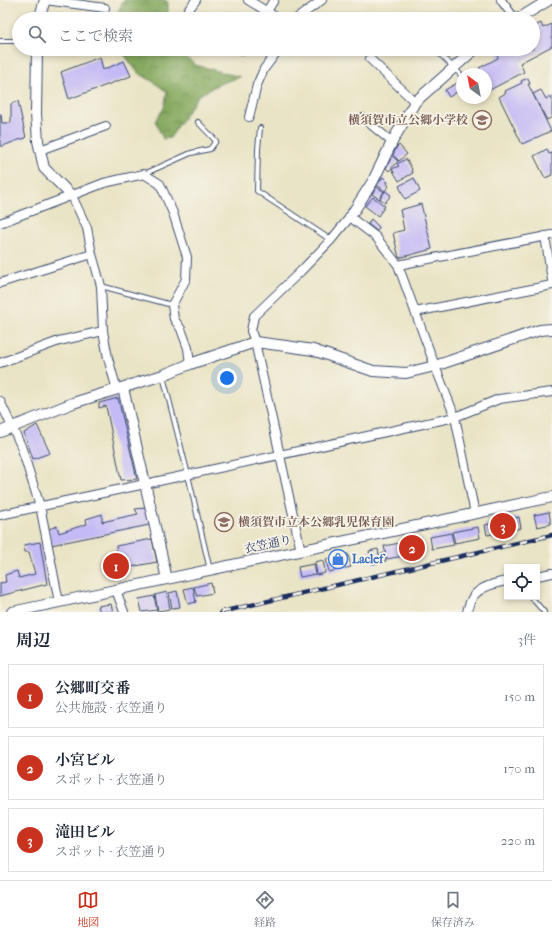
<!DOCTYPE html>
<html lang="ja">
<meta charset="utf-8">
<style>
body{margin:0;font-family:"IM FELL French Canon","Noto Serif JP",serif;background:#f2f2f3;color:#1f2937}
.controls{position:absolute;right:12px;bottom:12px;display:grid;overflow:hidden;border-radius:0px;box-shadow:0 2px 6px #0003}
.controls button{width:36px;height:36px;display:grid;place-items:center;padding:0;border:0;border-bottom:1px solid #e0e1e3;background:#fff;color:#1f2937;font:20px sans-serif}
.compass{position:absolute;left:456px;top:68px;width:36px;height:36px;border-radius:50%;background:#fff;box-shadow:0 2px 6px #0003;rotate:328deg}
.you{position:absolute;left:227px;top:378px;width:14px;height:14px;margin:-10px;border:3px solid #fff;border-radius:50%;background:#1a73e8;box-shadow:0 0 0 6px #1a73e833}
.badge{display:grid;place-items:center;width:26px;height:26px;border-radius:50%;background:#c8321e;color:#fff;font-size:13px;font-weight:700}
.pin{position:absolute;translate:-50% -50%;border:2px solid #fff;box-shadow:0 1px 4px #0006}
.list{margin:0;padding:0;list-style:none}
h2{display:flex;justify-content:space-between;align-items:center;height:52px;margin:0;padding:0 16px;font-size:17px}
h2 small{font-size:13px;font-weight:400;color:#747a83}
.list li{display:grid;grid-template-columns:26px 1fr auto;gap:12px;align-items:center;box-sizing:border-box;height:64px;margin:0 8px 8px;padding:0 8px;border:1px solid #e0e1e3;border-radius:0px}
.list b{display:block;font-size:15px;white-space:nowrap}
.list p{margin:0;font-size:13px;white-space:nowrap;color:#747a83}
.list em{font-size:13px;font-style:normal;color:#747a83}
.icon{flex:none;width:22px;height:22px;fill:none;stroke:currentColor;stroke-width:2;stroke-linecap:round;stroke-linejoin:round}
.map{position:relative;flex:none;width:552px;height:612px;overflow:hidden}
.search{position:absolute;background:#fff;box-shadow:0 2px 6px #0003;left:12px;right:12px;top:12px;height:44px;display:flex;align-items:center;gap:10px;box-sizing:border-box;padding:0 14px;border-radius:22px;color:#747a83;font-size:15px}
.sheet{height:268px;background:#fff}
nav{display:flex;justify-content:space-around;align-items:center;box-sizing:border-box;height:56px;border-top:1px solid #e0e1e3;background:#fff;font-size:11px;color:#747a83}
nav a{display:grid;justify-items:center;gap:2px}
nav .on{color:#c8321e}
.map>svg:first-child{display:block}
</style>
<div class="map">
<svg width="552" height="612" viewBox="0 0 552 612">
<defs>
<pattern id="forest-crowns" width="20" height="18" patternUnits="userSpaceOnUse"><rect width="20" height="18" fill="#84a85d"/><path d="M2 6a3 3 0 1 1 6 0M12 15a3 3 0 1 1 6 0" fill="none" stroke="#6b8950"/></pattern>
</defs>
<rect width="100%" height="100%" fill="#f7f3e8"/>
<filter id="ink" filterUnits="userSpaceOnUse"><feTurbulence type="fractalNoise" baseFrequency=".025" numOctaves="2"/><feDisplacementMap in="SourceGraphic" scale="8" xChannelSelector="R" yChannelSelector="G"/><feConvolveMatrix kernelMatrix="1 2 1 2 8 2 1 2 1" color-interpolation-filters="sRGB"/></filter>
<filter id="wash" filterUnits="userSpaceOnUse"><feTurbulence type="fractalNoise" baseFrequency=".012" numOctaves="4" result="noise"/><feDisplacementMap in="SourceGraphic" scale="16" xChannelSelector="R" yChannelSelector="G"/><feGaussianBlur stdDeviation="0.9" result="paint"/><feColorMatrix in="noise" values="0 0 0 0 0 0 0 0 0 0 0 0 0 0 0 0 0 1.4 0 .05"/><feComposite in="paint" operator="in"/></filter>
<g filter="url(#wash)">
<rect width="100%" height="100%" fill="#eae4c6"/>
<path fill="url(#forest-crowns)" stroke="#506c5e" d="M124,0H166L168,2V19H114Z
M120,49H175L196,65L240,77L219,84L198,96L170,138L163,139L155,121L164,108L167,92L152,81L138,73Z"/>
<g id="blocks">
<path fill="#c4baf6" d="M541,23L543,28L552,24V46L520,63L524,72L486,92V74H478L481,73L479,68L498,58L497,53L504,49H533V27Z
M100,57L103,70L124,61L131,76L69,99L61,72Z
M528,78L530,84H528L551,131L522,144L499,97L506,93L505,91L522,83L521,81Z
M459,82L462,86V89L449,97L445,90Z
M541,90L546,99L552,96V117L547,120L533,94Z
M18,101L26,138L18,140L3,146H0V114H1L2,123H11V104Z
M399,145L407,154L399,161L393,155L396,148Z
M547,149L549,154L552,153V175L545,178L534,156Z
M392,156L398,161L389,171L386,168Z
M406,159L412,169L411,170L413,173L399,181L392,169L399,166L397,164Z
M383,177L386,180L385,181L388,182L387,184L389,186L385,191L377,185Z
M414,178L420,191L405,199L399,186Z
M377,187L384,192L379,199L372,194Z
M385,191L391,195L385,203L380,199Z
M373,197L385,206L378,216L365,206Z
M421,204L432,249L399,258L393,233L404,230L400,210Z
M371,219L379,227L377,231L368,224Z
M118,398L137,479L121,480L106,406L99,408V403Z
M37,425L50,453L33,459L24,433Z
M146,508L149,525L51,545L49,529L57,526L59,533L87,524L86,519L102,514V522L138,514L135,509Z
M549,512L551,524L537,527L534,515Z
M519,517L521,528L487,535L485,525Z
M478,527L480,538L455,543L452,532Z
M451,533L454,545L432,549L430,537Z
M152,539L157,562L120,569L116,546Z
M421,539L424,552L404,556L401,543Z
M40,542L47,584L0,596V583L6,582L5,575L17,571L19,578L35,574L29,552H25L24,545Z
M400,543L403,556L387,559L384,546Z
M378,549L379,555L384,553L386,561L373,564L369,551Z
M348,554L351,567L329,572L326,559Z
M323,560L325,573L317,575L315,562Z
M117,561L119,569L114,570L112,562Z
M314,564L316,574L300,577L298,567Z
M211,583L213,593L197,596L194,587Z
M193,587L196,602L188,604L184,589Z
M177,591L180,607L172,608L169,593Z
M167,592L170,609L158,611L155,595Z
M154,596L157,610L142,612L139,599Z
M111,604L113,612H100L98,606Z"/>
</g>
</g>
<g filter="url(#ink)">
<use href="#blocks" fill-opacity="0" stroke="#3a4a6e" stroke-width="1"/>
<g fill="none" stroke-linecap="round" stroke-linejoin="round">
<defs>
<path id="service" d="M0,41H19
M438,49V52L462,76
M260,128L258,149L257,191L331,240
M144,174L191,153L210,149L216,141L198,122
M101,286L172,305
M163,376L188,475L210,570
M531,597L544,612"/>
<path id="minor" d="M45,0L105,8
M248,0L279,19
M501,0L515,19
M195,19L186,13L196,0
M262,19L274,0
M296,19L322,0
M241,49L242,50L243,49
M370,59L415,102
M249,117L257,85L264,69L279,49
M363,118L392,142
M40,150L106,126
M72,196L87,228L92,254L101,286L103,331L108,358L117,390
M0,223L104,183L144,174L160,184L173,213L187,257L186,279L172,305L174,319L181,329L188,348L190,364
M545,236L552,280
M398,265L552,235
M0,283L92,254
M415,312L552,285
M0,363L59,341L103,331
M0,401L21,446L40,506L59,602
M0,515L145,484L455,417L499,399L552,392
M301,551L255,342L251,331L254,316L301,271L331,240L350,217L376,237L398,265L435,366L455,417L475,514
M537,576L552,573
M116,590L124,612
M467,612C468,608 469,604 471,600C477,587 495,583 507,581"/>
<path id="tertiary" d="M39,19L45,0
M518,19L549,0
M37,49L36,114L38,141L44,168L72,196
M350,217L373,181L392,142L415,102L475,49
M123,388L167,579
M0,432L73,403L163,375L190,364L255,342L286,346L313,350L373,371L406,373L435,366L540,330L552,329
M12,612L552,497"/>
</defs>
<use href="#service" stroke="#3a4a6e" stroke-width="6"/>
<use href="#minor" stroke="#3a4a6e" stroke-width="10"/>
<use href="#tertiary" stroke="#3a4a6e" stroke-width="12"/>
<use href="#service" stroke="#fff" stroke-width="4"/>
<use href="#minor" stroke="#fff" stroke-width="8"/>
<use href="#tertiary" stroke="#fff" stroke-width="10"/>
<defs>
<path id="rail" d="M221,612L552,535"/>
</defs>
<use href="#rail" stroke="#1b2f5e" stroke-width="4.5"/>
<use href="#rail" stroke="#f7f3e8" stroke-width="3" stroke-dasharray="9" stroke-linecap="butt"/>
</g>
</g>
<defs>
<symbol id="school-ring" viewBox="-11 -11 22 22"><circle r="9.5" fill="#f7f3e8" stroke="#8d6e63" stroke-width="1.5"/><path d="M0-5L7-2L0 1L-7-2ZM-4 1L0 2.5L4 1V4Q0 6-4 4Z" fill="#8d6e63"/></symbol>
<symbol id="shop-ring" viewBox="-11 -11 22 22"><circle r="9.5" fill="#f7f3e8" stroke="#3f7fe0" stroke-width="1.5"/><path d="M-5-2.5h2.3a2.7 3.5 0 0 1 5.4 0H5L5.5 6h-11ZM-1.5-2.5h3a1.5 2.3 0 0 0-3 0Z" fill="#3f7fe0"/></symbol>
</defs>
<g fill-rule="evenodd">
<use href="#school-ring" x="471" y="109" width="22" height="22"/>
<use href="#school-ring" x="213" y="511" width="22" height="22"/>
<use href="#shop-ring" x="327" y="548" width="22" height="22"/>
</g>
<g text-anchor="middle" stroke-width="3.5" stroke-linejoin="round" paint-order="stroke">
<g font-size="12" font-weight="bold" fill="#785e54" stroke="#f7f3e8" text-anchor="end">
<text x="468" y="124">横須賀市立公郷小学校</text>
<text x="238" y="526" text-anchor="start">横須賀市立本公郷乳児保育園</text>
</g>
<g font-size="12" fill="#1b2f5e" stroke="#f7f3e8">
<text transform="translate(268 544) rotate(-12)" y="4">衣笠通り</text>
</g>
<g font-size="12" font-weight="bold" fill="#366cbe" stroke="#f7f3e8" text-anchor="start">
<text x="352" y="563">Laclef</text>
</g>
</g>
</svg>
<div class="controls">
<button><svg class="icon" aria-label="locate" viewBox="0 0 24 24"><circle cx="12" cy="12" r="6"/><path d="M12 2v4M12 18v4M2 12h4M18 12h4"/></svg></button>
</div>
<svg class="compass" viewBox="-18 -18 36 36"><path d="M0-13l5 13h-10z" fill="#e53935"/><path d="M0 13l5-13h-10z" fill="#747a83"/></svg>
<div class="you"></div>
<div class="pin badge" style="left:116px;top:566px">1</div>
<div class="pin badge" style="left:412px;top:548px">2</div>
<div class="pin badge" style="left:503px;top:526px">3</div>
<div class="search"><svg class="icon" aria-label="search" viewBox="0 0 24 24"><circle cx="10" cy="10" r="6"/><path d="M15 15l6 6"/></svg>ここで検索</div>
</div>
<section class="sheet">
<h2>周辺<small>3件</small></h2>
<ul class="list">
<li><span class="badge">1</span><div><b>公郷町交番</b><p>公共施設 · 衣笠通り</p></div><em>150 m</em></li>
<li><span class="badge">2</span><div><b>小宮ビル</b><p>スポット · 衣笠通り</p></div><em>170 m</em></li>
<li><span class="badge">3</span><div><b>滝田ビル</b><p>スポット · 衣笠通り</p></div><em>220 m</em></li>
</ul>
</section>
<nav>
<a class="on"><svg class="icon" aria-label="map" viewBox="0 0 24 24"><path d="M3 6l6-2 6 2 6-2v14l-6 2-6-2-6 2zM9 4v14M15 6v14"/></svg>地図</a>
<a><svg class="icon" aria-label="directions" viewBox="0 0 24 24"><path d="M12 3l9 9-9 9-9-9zM9 14v-3h6M13 9l2 2-2 2"/></svg>経路</a>
<a><svg class="icon" aria-label="saved" viewBox="0 0 24 24"><path d="M7 4h10v16l-5-4-5 4z"/></svg>保存済み</a>
</nav>
